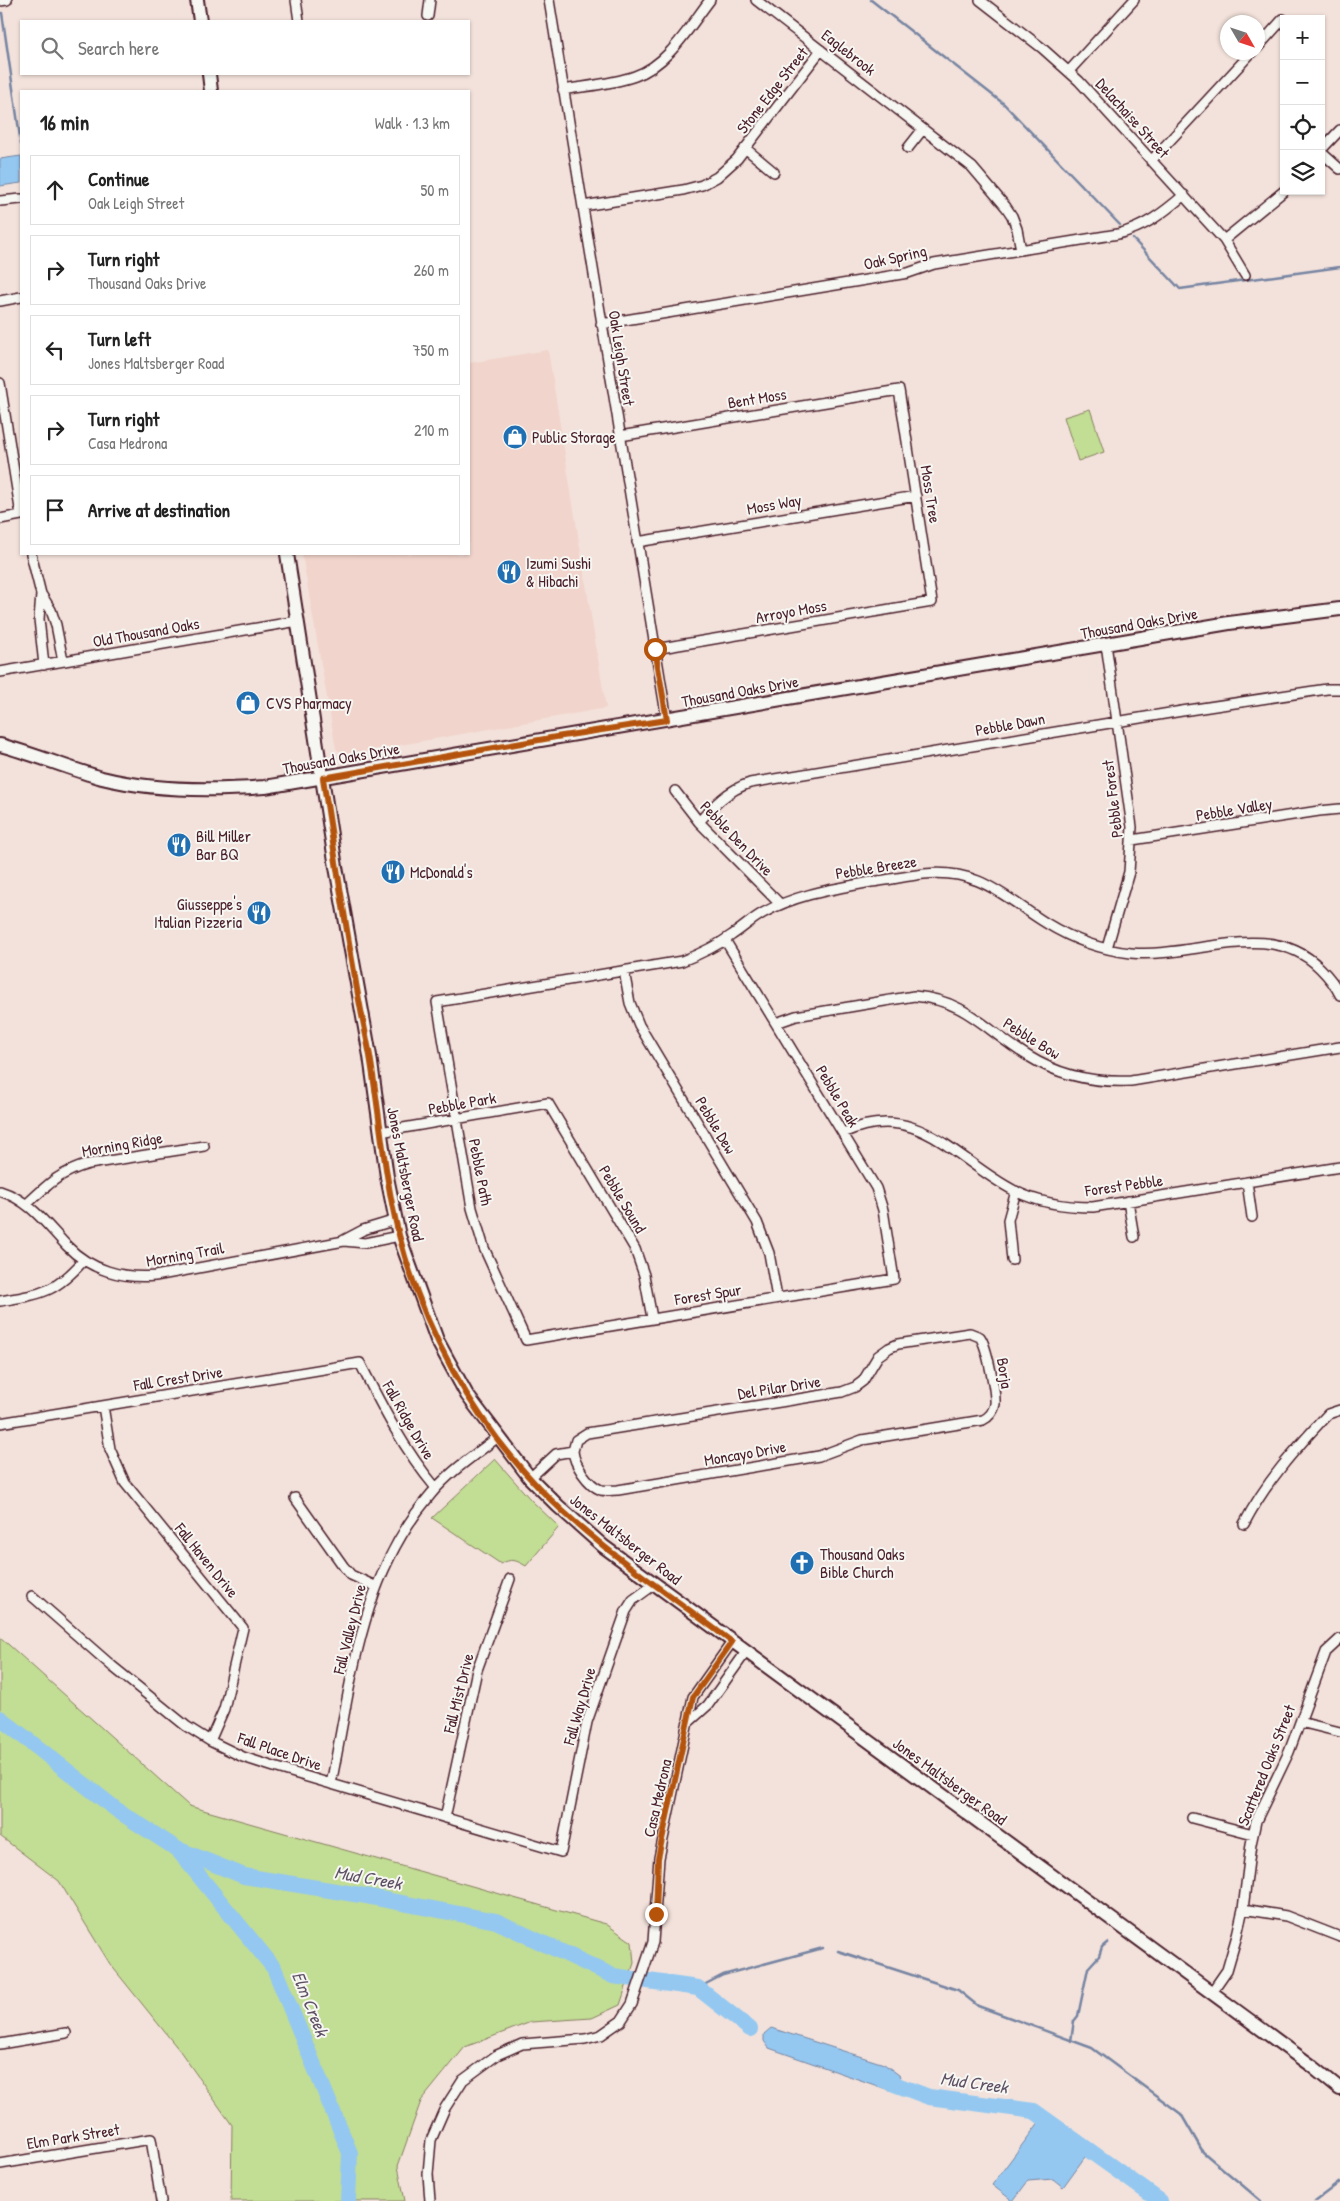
<!DOCTYPE html>
<meta charset="utf-8">
<style>
body{margin:0;font-family:"Patrick Hand",sans-serif;background:#f2f2f2;color:#222}
.controls{position:absolute;right:15px;top:15px;display:grid;overflow:hidden;border-radius:0px;box-shadow:0 1px 4px #0004}
.controls button{width:45px;height:45px;display:grid;place-items:center;padding:0;border:0;border-bottom:1px solid #e0e0e0;background:#fff;color:#222;font:25px sans-serif}
.compass{position:absolute;left:1220px;top:15px;width:45px;height:45px;border-radius:50%;background:#fff;box-shadow:0 1px 4px #0004;rotate:129deg}
.stop{position:absolute;width:15px;height:15px;margin:-11px;border:4px solid #b45309;border-radius:50%;background:#fff}
.stop.end{background:#b45309;border-color:#fff;box-shadow:0 1px 5px #0008}
.list{margin:0;padding:0;list-style:none}
h2{display:flex;justify-content:space-between;align-items:center;height:65px;margin:0;padding:0 20px;font-size:21px}
h2 small{font-size:16px;font-weight:400;color:#767676}
.list li{display:grid;grid-template-columns:32px 1fr auto;gap:15px;align-items:center;box-sizing:border-box;height:70px;margin:0 10px 10px;padding:0 10px;border:1px solid #e0e0e0;border-radius:0px}
.list b{display:block;font-size:19px;white-space:nowrap}
.list p{margin:0;font-size:16px;white-space:nowrap;color:#767676}
.list em{font-size:16px;font-style:normal;color:#767676}
.icon{flex:none;width:28px;height:28px;fill:none;stroke:currentColor;stroke-width:2;stroke-linecap:round;stroke-linejoin:round}
.map{position:relative;flex:none;width:1340px;height:2201px;overflow:hidden}
.search{position:absolute;background:#fff;box-shadow:0 1px 4px #0004;left:20px;top:20px;width:450px;height:55px;display:flex;align-items:center;gap:12px;box-sizing:border-box;padding:0 18px;border-radius:0px;color:#767676;font-size:19px}
.panel{position:absolute;background:#fff;box-shadow:0 1px 4px #0004;left:20px;top:90px;width:450px;height:465px;border-radius:0px}
.map>svg:first-child{display:block}
</style>
<div class="map">
<svg width="1340" height="2201" viewBox="0 0 1340 2201">
<rect width="100%" height="100%" fill="#f3e2db"/>
<filter id="ink" filterUnits="userSpaceOnUse"><feTurbulence type="fractalNoise" baseFrequency=".02" numOctaves="2"/><feDisplacementMap in="SourceGraphic" scale="10" xChannelSelector="R" yChannelSelector="G"/><feConvolveMatrix kernelMatrix="1 2 1 2 8 2 1 2 1" color-interpolation-filters="sRGB"/></filter>
<g filter="url(#ink)">
<path fill="#f1d4cb" d="M548,350L606,708L345,755L336,749L302,554H469V506H471L469,492V363Z"/>
<path fill="#c2dd94" stroke="#867e60" d="M1090,409L1104,452L1078,461L1064,417Z
M495,1459L531,1500L559,1527L526,1566C516,1560 511,1558 501,1564L432,1518Z
M0,1637L189,1806L606,1924L632,1942L634,1963L620,2005L592,2018L531,2022L465,2047L421,2101L398,2166L405,2201H231L232,2125L180,2051L110,1964L59,1881L0,1836Z"/>
<path fill="#94c8f1" stroke="#7684a2" d="M21,156V183L0,186V159Z
M771,2028L884,2064L899,2075L903,2082L900,2090H889L769,2048L764,2041V2034Z
M1040,2121L1087,2154L1063,2187L1053,2179L1028,2181L1013,2201L992,2185Z"/>
<g fill="none" stroke-linecap="round" stroke-linejoin="round">
<path stroke="#7684a2" stroke-width="2.5" d="M871,0L1004,104L1120,225
M2,13L21,144
M1133,239L1180,289L1340,267
M838,1951L958,1990L978,2006L1092,2048L1181,2114L1203,2152L1261,2201
M698,1988L723,1975L823,1948
M1071,2041L1074,2021L1078,2016L1088,1968L1099,1956L1102,1947L1108,1942
M1315,2201L1340,2182"/>
<path stroke="#94c8f1" stroke-width="16" d="M0,1718L117,1810L177,1849L244,1876L360,1895L496,1921L613,1976L698,1988L750,2029
M178,1850L274,1968L350,2153L348,2201
M881,2079L929,2097L1034,2111L1160,2201"/>
<defs>
<path id="minor" d="M296,0L299,21
M549,0L667,720
M756,0L972,167L1006,207L1012,216L1017,229L1021,250
M980,0L1042,48L1079,81L1224,240L1245,275
M0,1L7,0
M428,16L430,0
M1258,47L1283,19
M1069,71L1134,0
M563,90C587,86 613,84 635,76C669,64 689,27 710,0
M745,148L774,172
M908,148L923,129
M1321,150L1340,130
M1321,152L1340,169
M1151,161L1252,52
M0,201L21,199
M583,206L683,190L702,185L717,177L737,159L821,50
M1224,240L1284,191
M0,301L21,297
M601,324L908,273L934,264L1118,234C1145,227 1163,213 1184,195
M0,383L21,515
M620,436L899,390L932,602L655,649
M0,519L21,515
M637,542L916,496
M31,554L41,594L51,610L56,625L63,661
M41,594L39,619L44,665
M1106,644L1132,827L1129,872L1107,948
M0,672L298,621
M675,791L699,822L780,904
M699,822C714,805 728,790 750,783L1182,711L1327,689H1340
M1132,840L1319,811L1340,809
M725,940L876,1188L883,1210L894,1279L526,1340L484,1248L472,1208L437,1002L682,961C700,954 717,946 732,935C743,928 752,919 763,913C797,894 834,889 871,882C889,880 906,876 924,874C979,868 1004,897 1046,923C1072,939 1101,950 1131,953C1193,959 1270,917 1320,968C1328,976 1335,984 1340,995
M624,971L630,1003L639,1025L757,1222L769,1253L777,1298
M776,1023L796,1016L914,996C967,1000 986,1031 1028,1056C1060,1076 1093,1083 1131,1081L1340,1047
M380,1132L548,1103L635,1249L644,1275L652,1318
M843,1133C919,1099 954,1160 1015,1191C1039,1203 1066,1207 1093,1207L1340,1167
M1247,1182L1252,1217
M0,1191C31,1201 46,1224 67,1246C90,1270 123,1279 155,1276L344,1241L365,1243L399,1236
M1128,1201L1134,1237
M27,1204C48,1184 60,1172 89,1164L204,1146
M344,1240L363,1230L396,1220
M1012,1260L1008,1220L1016,1191
M0,1301C42,1294 55,1293 84,1260
M103,1406L110,1449L125,1483L243,1628L224,1709L210,1741
M0,1423L360,1363C382,1407 404,1450 436,1488
M530,1478L556,1454L573,1451C574,1464 588,1485 601,1490C606,1491 613,1490 618,1490L819,1456L862,1440L983,1420C989,1417 994,1411 995,1404C996,1393 987,1346 980,1337L970,1333L898,1344L889,1348L878,1356L863,1381L855,1387L842,1392L587,1433L576,1440L573,1451
M295,1498L344,1567L351,1575L375,1586
M1244,1524C1265,1483 1296,1448 1328,1414L1340,1410
M32,1596L112,1666L186,1726L210,1741L243,1757L274,1767L561,1852L587,1722L626,1611L633,1600L655,1584
M689,1722L708,1705L746,1652
M1300,1722L1340,1732
M331,1784C352,1681 360,1577 431,1494C450,1471 475,1455 498,1437
M445,1818L477,1670L510,1579
M1192,1818L1253,1834
M1243,1909L1286,1916L1340,1937
M1211,1993L1227,1970L1236,1939L1243,1909L1251,1844L1256,1821L1289,1752L1326,1652L1340,1639
M0,2044L66,2033
M0,2164L151,2139L161,2201
M430,2201L428,2174L431,2140L445,2108L463,2080L497,2055L522,2044L585,2039L601,2035L621,2021L632,2004L653,1942L659,1858L693,1697L732,1642"/>
<path id="secondary" d="M197,0L200,21
M209,74L211,91
M287,554L336,867L370,1056L387,1177L399,1236L437,1340L467,1395L530,1478L558,1506L603,1546L1313,2067L1340,2089
M0,745C34,754 67,768 102,778C154,791 212,791 265,787L1229,623L1340,609"/>
</defs>
<use href="#minor" stroke="#4a1f2b" stroke-width="12"/>
<use href="#secondary" stroke="#4a1f2b" stroke-width="16"/>
<use href="#minor" stroke="#f6f6f2" stroke-width="9"/>
<use href="#secondary" stroke="#f6f6f2" stroke-width="12"/>
</g>
</g>
<g fill="none" stroke-linecap="round" stroke-linejoin="round" filter="url(#ink)">
<path stroke="#b45309" stroke-width="6" d="M655,649L667,720L556,737L323,778C333,844 343,910 355,977C359,1003 365,1029 370,1056C380,1115 384,1176 399,1235C423,1329 472,1418 539,1488C596,1547 667,1592 732,1642L693,1697L658,1858L656,1914"/>
</g>
<defs>
<symbol id="shop-disc" viewBox="-11 -11 22 22"><circle r="9.5" fill="#1f6fb2" stroke="#f6f6f2"/><path d="M-5-2.5h2.3a2.7 3.5 0 0 1 5.4 0H5L5.5 6h-11ZM-1.5-2.5h3a1.5 2.3 0 0 0-3 0Z" fill="#fff"/></symbol>
<symbol id="restaurant-disc" viewBox="-11 -11 22 22"><circle r="9.5" fill="#1f6fb2" stroke="#f6f6f2"/><path d="M-5-6h1v4h1v-4h1v4h1v-4h1v5L-1.5 .5V6h-2V.5L-5-1ZM5-6V6H3V1.5H1.5Q1.5-4 5-6Z" fill="#fff"/></symbol>
<symbol id="church-disc" viewBox="-11 -11 22 22"><circle r="9.5" fill="#1f6fb2" stroke="#f6f6f2"/><path d="M-1.2-6h2.4v3.5h3.3v2.4h-3.3V6h-2.4V-.1h-3.3v-2.4h3.3Z" fill="#fff"/></symbol>
</defs>
<g fill-rule="evenodd">
<use href="#shop-disc" x="501" y="423" width="28" height="28"/>
<use href="#restaurant-disc" x="495" y="558" width="28" height="28"/>
<use href="#shop-disc" x="234" y="689" width="28" height="28"/>
<use href="#restaurant-disc" x="165" y="831" width="28" height="28"/>
<use href="#restaurant-disc" x="379" y="858" width="28" height="28"/>
<use href="#restaurant-disc" x="245" y="899" width="28" height="28"/>
<use href="#church-disc" x="788" y="1549" width="28" height="28"/>
</g>
<g text-anchor="middle" stroke-width="4" stroke-linejoin="round" paint-order="stroke">
<g font-size="16" fill="#4a1f2b" stroke="#f6f6f2">
<text transform="translate(849 52) rotate(38)" y="6">Eaglebrook</text>
<text transform="translate(772 90) rotate(-52)" y="6">Stone Edge Street</text>
<text transform="translate(1133 118) rotate(48)" y="6">Delachaise Street</text>
<text transform="translate(895 257) rotate(-13)" y="6">Oak Spring</text>
<text transform="translate(622 358) rotate(81)" y="6">Oak Leigh Street</text>
<text transform="translate(757 398) rotate(-9)" y="6">Bent Moss</text>
<text transform="translate(931 494) rotate(81)" y="6">Moss Tree</text>
<text transform="translate(774 504) rotate(-10)" y="6">Moss Way</text>
<text transform="translate(791 611) rotate(-10)" y="6">Arroyo Moss</text>
<text transform="translate(1139 623) rotate(-10)" y="6">Thousand Oaks Drive</text>
<text transform="translate(146 632) rotate(-10)" y="6">Old Thousand Oaks</text>
<text transform="translate(740 691) rotate(-10)" y="6">Thousand Oaks Drive</text>
<text transform="translate(1010 724) rotate(-10)" y="6">Pebble Dawn</text>
<text transform="translate(341 758) rotate(-10)" y="6">Thousand Oaks Drive</text>
<text transform="translate(1112 799) rotate(-97)" y="6">Pebble Forest</text>
<text transform="translate(1234 809) rotate(-9)" y="6">Pebble Valley</text>
<text transform="translate(737 838) rotate(46)" y="6">Pebble Den Drive</text>
<text transform="translate(876 867) rotate(-9)" y="6">Pebble Breeze</text>
<text transform="translate(1032 1038) rotate(32)" y="6">Pebble Bow</text>
<text transform="translate(838 1096) rotate(59)" y="6">Pebble Peak</text>
<text transform="translate(462 1103) rotate(-10)" y="6">Pebble Park</text>
<text transform="translate(716 1125) rotate(59)" y="6">Pebble Dew</text>
<text transform="translate(122 1144) rotate(-10)" y="6">Morning Ridge</text>
<text transform="translate(481 1172) rotate(79)" y="6">Pebble Path</text>
<text transform="translate(406 1174) rotate(79)" y="6">Jones Maltsberger Road</text>
<text transform="translate(1124 1185) rotate(-8)" y="6">Forest Pebble</text>
<text transform="translate(623 1199) rotate(59)" y="6">Pebble Sound</text>
<text transform="translate(185 1254) rotate(-10)" y="6">Morning Trail</text>
<text transform="translate(708 1294) rotate(-9)" y="6">Forest Spur</text>
<text transform="translate(1005 1373) rotate(81)" y="6">Borja</text>
<text transform="translate(178 1378) rotate(-9)" y="6">Fall Crest Drive</text>
<text transform="translate(779 1387) rotate(-9)" y="6">Del Pilar Drive</text>
<text transform="translate(409 1420) rotate(60)" y="6">Fall Ridge Drive</text>
<text transform="translate(745 1453) rotate(-10)" y="6">Moncayo Drive</text>
<text transform="translate(626 1539) rotate(38)" y="6">Jones Maltsberger Road</text>
<text transform="translate(207 1560) rotate(51)" y="6">Fall Haven Drive</text>
<text transform="translate(349 1629) rotate(-76)" y="6">Fall Valley Drive</text>
<text transform="translate(458 1693) rotate(-76)" y="6">Fall Mist Drive</text>
<text transform="translate(579 1706) rotate(-74)" y="6">Fall Way Drive</text>
<text transform="translate(280 1751) rotate(19)" y="6">Fall Place Drive</text>
<text transform="translate(1266 1765) rotate(-68)" y="6">Scattered Oaks Street</text>
<text transform="translate(950 1781) rotate(36)" y="6">Jones Maltsberger Road</text>
<text transform="translate(657 1798) rotate(-77)" y="6">Casa Medrona</text>
<text transform="translate(73 2136) rotate(-9)" y="6">Elm Park Street</text>
</g>
<g font-size="16" fill="#4a1f2b" stroke="#f6f6f2" text-anchor="start">
<text x="532" y="443">Public Storage</text>
<text x="526" y="569">Izumi Sushi<tspan x="526" dy="18">&amp; Hibachi</tspan></text>
<text x="266" y="709">CVS Pharmacy</text>
<text x="196" y="842">Bill Miller<tspan x="196" dy="18">Bar BQ</tspan></text>
<text x="410" y="878">McDonald's</text>
<text x="242" y="910" text-anchor="end">Giusseppe's<tspan x="242" dy="18">Italian Pizzeria</tspan></text>
<text x="820" y="1560">Thousand Oaks<tspan x="820" dy="18">Bible Church</tspan></text>
</g>
<g font-size="18" font-style="italic" fill="#605266" stroke="#f6f6f2">
<text transform="translate(368 1878) rotate(10)" y="6">Mud Creek</text>
<text transform="translate(310 2004) rotate(68)" y="6">Elm Creek</text>
<text transform="translate(974 2083) rotate(8)" y="6">Mud Creek</text>
</g>
</g>
</svg>
<div class="controls">
<button>+</button>
<button>−</button>
<button><svg class="icon" aria-label="locate" viewBox="0 0 24 24"><circle cx="12" cy="12" r="6"/><path d="M12 2v4M12 18v4M2 12h4M18 12h4"/></svg></button>
<button><svg class="icon" aria-label="layers" viewBox="0 0 24 24"><path d="M12 4l9 5-9 5-9-5zM3 14l9 5 9-5"/></svg></button>
</div>
<svg class="compass" viewBox="-18 -18 36 36"><path d="M0-13l5 13h-10z" fill="#e53935"/><path d="M0 13l5-13h-10z" fill="#767676"/></svg>
<div class="stop" style="left:655px;top:649px"></div>
<div class="stop end" style="left:656px;top:1914px"></div>
<div class="search"><svg class="icon" aria-label="search" viewBox="0 0 24 24"><circle cx="10" cy="10" r="6"/><path d="M15 15l6 6"/></svg>Search here</div>
<section class="panel">
<h2>16 min<small>Walk · 1.3 km</small></h2>
<ul class="list">
<li><svg class="icon" aria-label="ahead" viewBox="0 0 24 24"><path d="M12 20V5M6 11l6-6 6 6"/></svg><div><b>Continue</b><p>Oak Leigh Street</p></div><em>50 m</em></li>
<li><svg class="icon" aria-label="right" viewBox="0 0 24 24"><path d="M7 20v-9h11M14 6l5 5-5 5"/></svg><div><b>Turn right</b><p>Thousand Oaks Drive</p></div><em>260 m</em></li>
<li><svg class="icon" aria-label="left" viewBox="0 0 24 24"><path d="M17 20v-9H6M10 6l-5 5 5 5"/></svg><div><b>Turn left</b><p>Jones Maltsberger Road</p></div><em>750 m</em></li>
<li><svg class="icon" aria-label="right" viewBox="0 0 24 24"><path d="M7 20v-9h11M14 6l5 5-5 5"/></svg><div><b>Turn right</b><p>Casa Medrona</p></div><em>210 m</em></li>
<li><svg class="icon" aria-label="arrive" viewBox="0 0 24 24"><path d="M6 21V4h12l-3 4 3 4H6"/></svg><div><b>Arrive at destination</b></div></li>
</ul>
</section>
</div>
